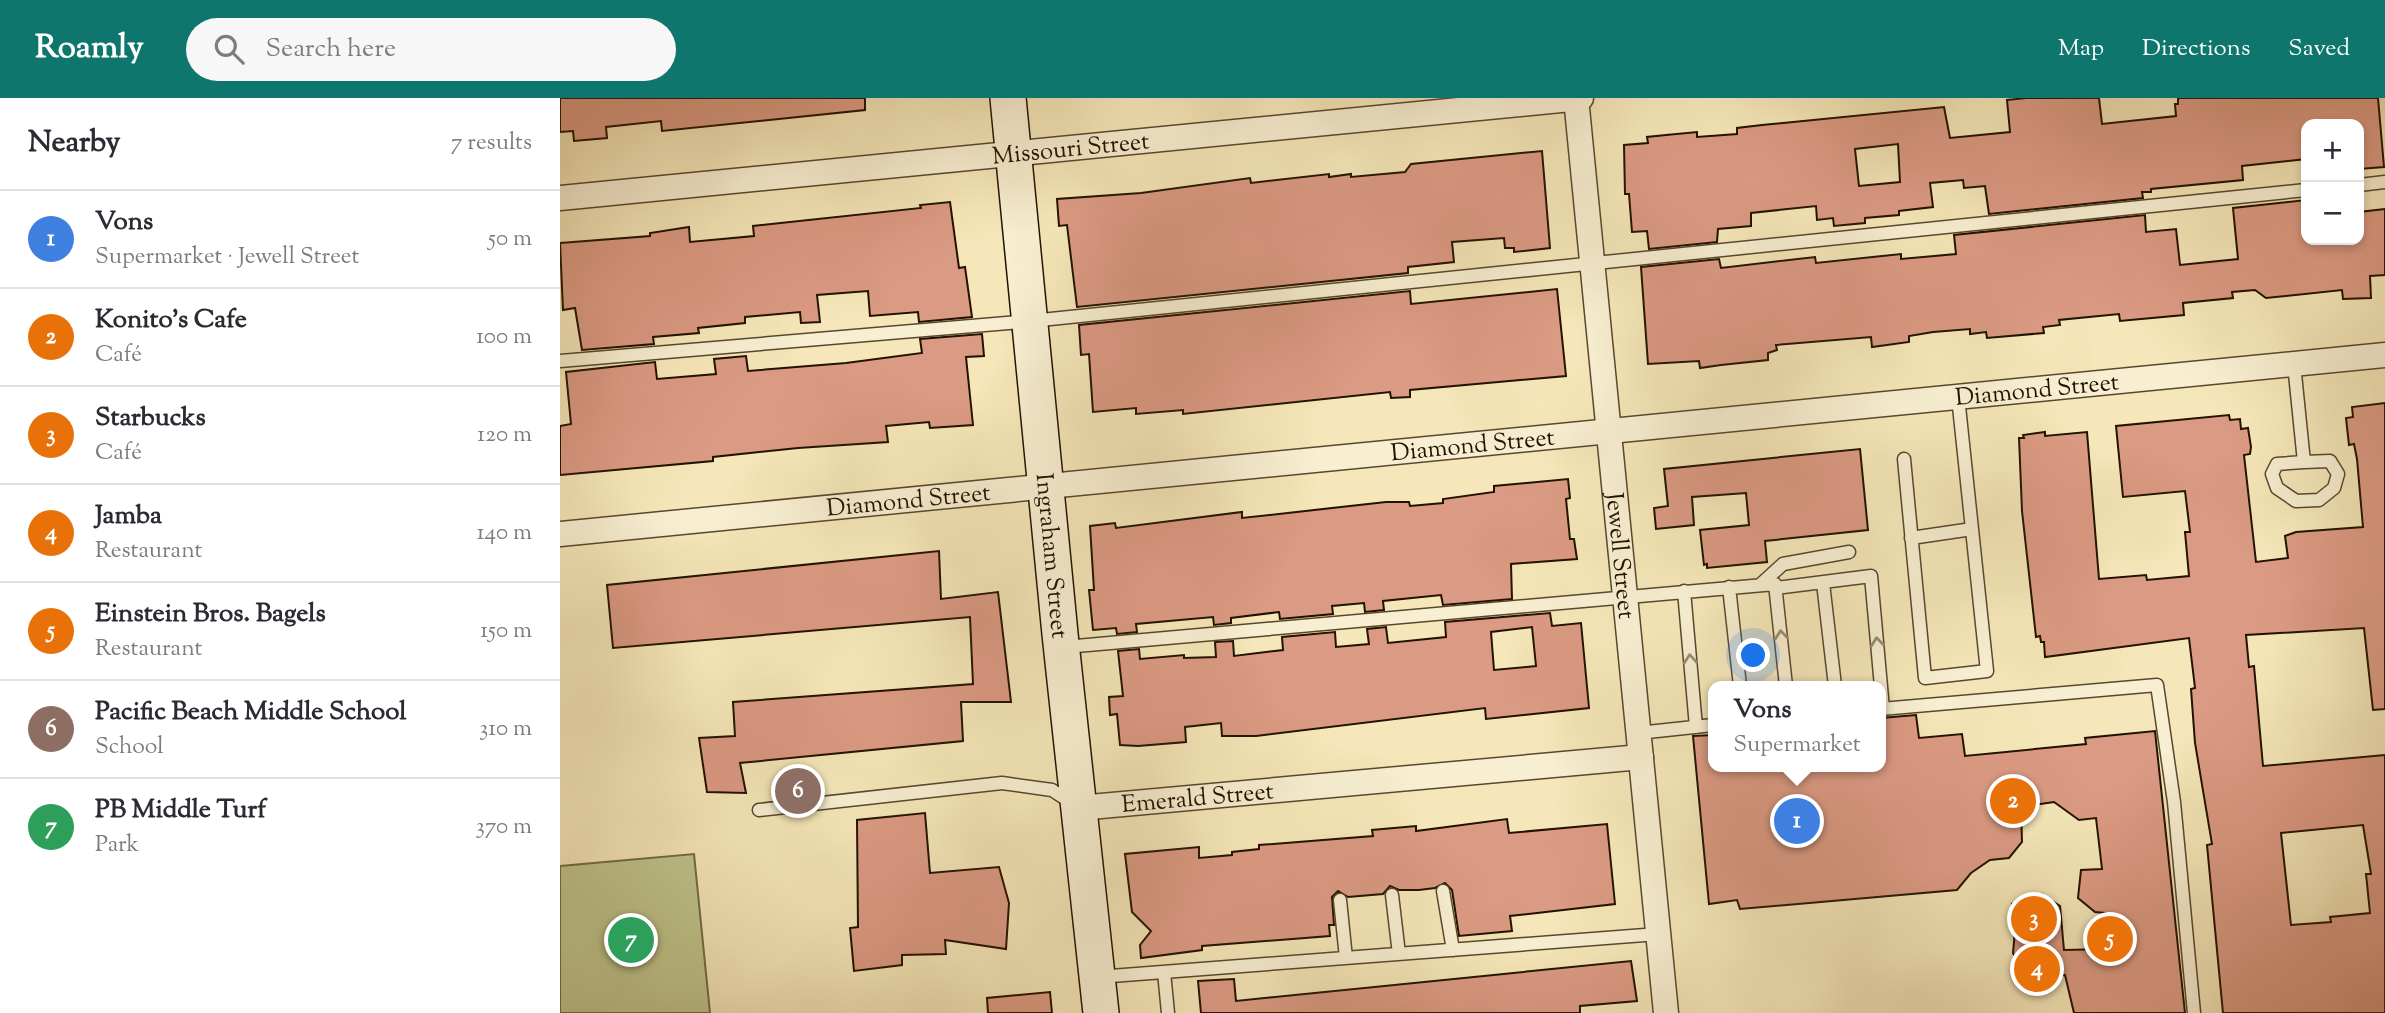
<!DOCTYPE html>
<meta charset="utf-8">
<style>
body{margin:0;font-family:"Sorts Mill Goudy",serif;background:#f7f7f7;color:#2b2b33}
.controls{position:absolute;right:21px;top:21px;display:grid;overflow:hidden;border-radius:14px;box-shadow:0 4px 10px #0003}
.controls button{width:63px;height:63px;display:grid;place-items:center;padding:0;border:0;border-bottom:2px solid #e1e1e2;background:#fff;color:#2b2b33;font:35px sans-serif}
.you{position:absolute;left:1194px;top:558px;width:24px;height:24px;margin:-18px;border:5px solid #fff;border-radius:50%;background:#1a73e8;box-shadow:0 0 0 10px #1a73e833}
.badge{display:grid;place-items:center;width:46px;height:46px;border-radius:50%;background:#0f766e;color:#fff;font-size:23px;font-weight:700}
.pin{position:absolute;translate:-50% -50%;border:4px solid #fff;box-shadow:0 2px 7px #0006}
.popup{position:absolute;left:1148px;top:583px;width:178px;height:91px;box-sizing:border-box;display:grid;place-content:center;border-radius:14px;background:#fff;filter:drop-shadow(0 2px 5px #0005);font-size:23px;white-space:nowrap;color:#7c7c81}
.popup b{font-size:26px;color:#2b2b33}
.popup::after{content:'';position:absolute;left:50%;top:100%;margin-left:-14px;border:14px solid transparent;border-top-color:#fff}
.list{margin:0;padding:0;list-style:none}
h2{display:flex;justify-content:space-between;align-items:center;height:91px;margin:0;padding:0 28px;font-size:30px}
h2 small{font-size:23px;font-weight:400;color:#7c7c81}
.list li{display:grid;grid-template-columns:46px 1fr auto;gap:21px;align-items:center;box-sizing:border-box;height:98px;padding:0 28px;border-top:2px solid #e1e1e2}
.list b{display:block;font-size:26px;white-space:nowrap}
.list p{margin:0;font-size:23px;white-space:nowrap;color:#7c7c81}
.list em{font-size:23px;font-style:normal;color:#7c7c81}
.icon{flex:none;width:38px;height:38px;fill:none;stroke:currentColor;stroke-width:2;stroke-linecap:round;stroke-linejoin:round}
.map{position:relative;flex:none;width:1825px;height:915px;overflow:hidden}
header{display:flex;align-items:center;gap:42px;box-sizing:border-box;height:98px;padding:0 35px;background:#0f766e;color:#fff}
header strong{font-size:33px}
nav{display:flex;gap:38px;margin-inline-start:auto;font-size:24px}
.search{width:490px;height:63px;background:#f7f7f7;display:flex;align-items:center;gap:18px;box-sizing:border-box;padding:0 24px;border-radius:38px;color:#7c7c81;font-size:26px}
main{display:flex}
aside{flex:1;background:#fff}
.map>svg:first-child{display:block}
</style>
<header>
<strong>Roamly</strong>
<div class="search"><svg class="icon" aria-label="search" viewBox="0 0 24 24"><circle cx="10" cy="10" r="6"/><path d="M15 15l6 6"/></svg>Search here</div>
<nav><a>Map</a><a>Directions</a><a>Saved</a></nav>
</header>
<main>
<aside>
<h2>Nearby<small>7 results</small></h2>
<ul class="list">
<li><span class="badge" style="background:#3f7fe0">1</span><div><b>Vons</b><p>Supermarket · Jewell Street</p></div><em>50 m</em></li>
<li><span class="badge" style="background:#e8710a">2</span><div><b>Konito's Cafe</b><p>Café</p></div><em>100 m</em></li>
<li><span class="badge" style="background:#e8710a">3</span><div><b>Starbucks</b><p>Café</p></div><em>120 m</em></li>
<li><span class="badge" style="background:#e8710a">4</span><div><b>Jamba</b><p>Restaurant</p></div><em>140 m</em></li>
<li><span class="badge" style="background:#e8710a">5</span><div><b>Einstein Bros. Bagels</b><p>Restaurant</p></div><em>150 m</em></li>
<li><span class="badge" style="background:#8d6e63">6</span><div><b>Pacific Beach Middle School</b><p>School</p></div><em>310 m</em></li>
<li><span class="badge" style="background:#2e9e5b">7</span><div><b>PB Middle Turf</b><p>Park</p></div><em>370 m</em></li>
</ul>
</aside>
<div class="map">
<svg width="1825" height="915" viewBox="0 0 1825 915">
<rect width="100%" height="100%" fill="#f5e7b9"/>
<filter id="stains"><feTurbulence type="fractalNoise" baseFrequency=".00286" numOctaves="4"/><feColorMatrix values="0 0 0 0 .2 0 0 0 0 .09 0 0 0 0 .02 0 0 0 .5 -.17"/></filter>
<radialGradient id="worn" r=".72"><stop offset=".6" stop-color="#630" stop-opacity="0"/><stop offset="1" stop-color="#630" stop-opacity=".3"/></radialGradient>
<path fill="#bfc48c" stroke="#716b46" stroke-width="2" d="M134,756L150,915H0V768Z"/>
<path fill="#db9a83" stroke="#231200" stroke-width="2" fill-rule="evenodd" d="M0,0H305V12L102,33L101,23L46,29L47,40L14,43L13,33L0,34Z
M1466,0H1539L1542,26L1616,18L1615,6H1618V0H1818L1824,69L1799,71V26H1746V61L1682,68L1683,82L1591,91V94H1582L1583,100L1429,116L1425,88L1404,90L1403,82L1370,85L1373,109L1339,113V117L1305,120V125L1274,128L1273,120L1257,122L1256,108L1191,115V128L1158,131L1157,144L1089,151L1087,133L1072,134L1069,96H1065L1064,47L1088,45L1087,39L1106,37L1137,34V39L1177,36V30L1202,27L1384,9L1390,40L1450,34L1447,2ZM1338,46L1340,84L1299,88L1295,51Z
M982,53L990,150L954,154V150H945L944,140L892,144L894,164L848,169V175L517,209L507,127L499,128L497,101L581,95L690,80L691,85L769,76V79L791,76V79L845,74L851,66Z
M1746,102V142H1799V114L1825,111V177L1810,178L1811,200L1783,201L1782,192L1706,200L1695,192L1672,194L1673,200L1623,205L1624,217L1560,223L1559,216L1499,222L1500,227L1483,229L1484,235L1427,240L1426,234L1410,236V231L1373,234L1349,238V244L1312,249L1311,239L1216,247L1217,252L1208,255V262L1161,267L1140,270L1139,263L1088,266L1081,169L1159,161L1161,170L1255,159L1256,165L1341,156V161L1396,156L1394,137L1585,117L1586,134L1616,131L1620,167L1678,161L1673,110Z
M390,104L399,170L405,169L412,219L359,224L358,214L310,218L308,193L257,197L260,224L241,225L240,214L185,219V225L138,230L139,235L93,239L94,246L22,252L15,210L3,212L0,145L90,138V135L129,129L130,144L194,138L193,128L361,110L360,107Z
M997,191L1006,278L850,292V299L831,300L830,294L623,316V312L576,316V310L533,314L529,256L521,257L519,227L850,193L851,206Z
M422,236L424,258L406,259L413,327L370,330L369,324L326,328L328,344L238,350L153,359V363L0,377V328L11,326L6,274L95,264L97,281L156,276L154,261L186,258L188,273L286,265L362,255L360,241Z
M1825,305V611L1813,612L1804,530L1686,537L1689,569L1694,568L1703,668L1825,657V915H1663L1647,747L1652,746L1635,645L1631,591L1635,590L1629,540L1485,559L1484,544H1481L1480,538L1476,539L1462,413L1459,340H1464L1463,337L1485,334V338L1527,334L1539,481L1586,477L1587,482L1629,478L1625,434H1630L1625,393L1563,399L1556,328L1669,317L1670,322L1680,321L1681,331L1688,330L1691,349L1690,356L1684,357L1696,464L1728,460L1725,438L1736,434L1803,429L1797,361L1794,346L1789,347L1786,320L1793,319L1792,309ZM1803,727L1811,776H1806L1810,815L1770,819L1771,824L1731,827L1721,735Z
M1300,351L1308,432L1205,443L1207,464L1147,470V466L1144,467L1140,432L1189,427L1186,395L1132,399L1134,427L1096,431L1094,410L1108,408L1104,371Z
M1008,381L1010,400L1006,401L1010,441H1014L1017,461L951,466L952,501L883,507L881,497L823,503L824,512L805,514L804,505L772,508L773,516L720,521L719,514L671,520V525L654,527L653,519L576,526L577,534L557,536L556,530L533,532L529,492H534L530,428L555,425L556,430L682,414V420L826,404H849L850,408L883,405V401L934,394V388Z
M379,453L381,501L438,494L451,604H401L403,643L180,665L186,695L147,694L139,640L175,638L173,604L413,586L410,519L53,550L47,487Z
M990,515L992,528L1021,525L1029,610L926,621L925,610L696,638H662L661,625L625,629L626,644L578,648L560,647L557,616L550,617L549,599L563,598L558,553L579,551L580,561L624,557V560L656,559L655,544L673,543L674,558L723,552L722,539L775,534L776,549L809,546L807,531L826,529L828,545L886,539L885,524ZM972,529L976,568L934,572L931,534Z
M1356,617L1359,640L1402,636L1405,658L1526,646L1525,640L1595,633L1625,915H1514L1505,877L1468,881L1453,855L1455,832L1452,806L1482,796L1500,808L1504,852L1548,851L1545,815L1535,814L1518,800L1521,772L1542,771L1536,720L1519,722L1494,704L1461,709L1462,744L1449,760L1430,762L1411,775L1397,792L1180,811L1177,802L1149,806L1133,638L1153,637V669H1321V620Z
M365,715L370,775L439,769L449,805L446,851L385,842L386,856L342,857V867L294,873L290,830L298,829L297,722Z
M947,721L949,735L1047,726L1055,806L950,818L952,833L899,838L892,792L885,785L875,790L859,792H839L830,788L823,796L788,799L778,793L772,799L774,827H769L770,838L642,848V852L581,860L580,847L591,833L572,814L565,756L639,749V760L672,757V754L699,751V747L813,738L812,732L856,728V733Z
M1071,863L1077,903L1020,908V915H641L638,883L674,881L676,903Z
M490,894L492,915H428L427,900Z"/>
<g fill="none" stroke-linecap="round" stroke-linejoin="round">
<defs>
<path id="lane" d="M1799,87L1825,84
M0,263L471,223L1746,92
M1734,266L1744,364L1770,363L1778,376L1774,390L1759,402L1736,403L1717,390L1712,376L1717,366L1744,364
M1344,361L1365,580L1427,573L1398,299
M1351,440L1412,431
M1263,485L1275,588
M1200,487L1223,466L1289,454
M1169,489L1180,588
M1216,490L1311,478L1323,611
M1124,493L1136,629
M505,549L1215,486L1226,588
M1321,611L1597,587L1614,704L1634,915
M1078,635L1153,627
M199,712L442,685L492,692L512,705
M883,793L893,852
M832,797L839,856
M780,802L786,860
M604,874L608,915
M538,879L1098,836"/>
<g id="street">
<path id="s1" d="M1016,0L1106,915"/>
<path id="s2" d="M0,100L1021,0"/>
<path id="s3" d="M0,436L1825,257"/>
<path id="s4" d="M519,710L1081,659"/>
</g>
<g id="secondary">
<path id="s5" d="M448,0L500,536L541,915"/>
</g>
</defs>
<use href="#lane" stroke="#58472e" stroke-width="15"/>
<use href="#street" stroke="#58472e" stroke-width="27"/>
<use href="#secondary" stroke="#231200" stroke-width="38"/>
<use href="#lane" stroke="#f8efd2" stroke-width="12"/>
<use href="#street" stroke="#f8efd2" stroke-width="24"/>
<use href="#secondary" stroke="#f8efd2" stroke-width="35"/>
</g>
<defs><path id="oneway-chevron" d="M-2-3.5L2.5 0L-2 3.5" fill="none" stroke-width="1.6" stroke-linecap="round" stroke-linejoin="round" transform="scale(1.75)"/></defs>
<g stroke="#988c74">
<use href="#oneway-chevron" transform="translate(1221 537) rotate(-96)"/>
<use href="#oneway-chevron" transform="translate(1317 544) rotate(-96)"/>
<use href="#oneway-chevron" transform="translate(1130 561) rotate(-95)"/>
</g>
<g text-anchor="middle" stroke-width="7" stroke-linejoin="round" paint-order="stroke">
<g font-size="24" fill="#231200" stroke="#f8efd2">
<text dy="8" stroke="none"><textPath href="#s2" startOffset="513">Missouri Street</textPath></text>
<text dy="8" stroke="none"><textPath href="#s3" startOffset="1484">Diamond Street</textPath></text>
<text dy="8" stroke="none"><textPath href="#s3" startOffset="917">Diamond Street</textPath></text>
<text dy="8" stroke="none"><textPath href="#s3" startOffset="350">Diamond Street</textPath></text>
<text dy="8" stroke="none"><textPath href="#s5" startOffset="460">Ingraham Street</textPath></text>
<text dy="8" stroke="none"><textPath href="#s1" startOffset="460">Jewell Street</textPath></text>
<text dy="8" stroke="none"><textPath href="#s4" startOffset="119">Emerald Street</textPath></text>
</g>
</g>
<rect width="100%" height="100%" filter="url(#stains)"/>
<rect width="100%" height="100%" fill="url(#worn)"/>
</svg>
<div class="controls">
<button>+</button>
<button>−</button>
</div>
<div class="you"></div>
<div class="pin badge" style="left:1237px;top:723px;background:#3f7fe0">1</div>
<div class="popup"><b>Vons</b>Supermarket</div>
<div class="pin badge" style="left:1453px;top:703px;background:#e8710a">2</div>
<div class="pin badge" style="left:1474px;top:821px;background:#e8710a">3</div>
<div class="pin badge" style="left:1477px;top:871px;background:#e8710a">4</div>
<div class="pin badge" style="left:1550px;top:841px;background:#e8710a">5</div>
<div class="pin badge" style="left:238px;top:693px;background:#8d6e63">6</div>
<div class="pin badge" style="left:71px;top:842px;background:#2e9e5b">7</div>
</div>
</main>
